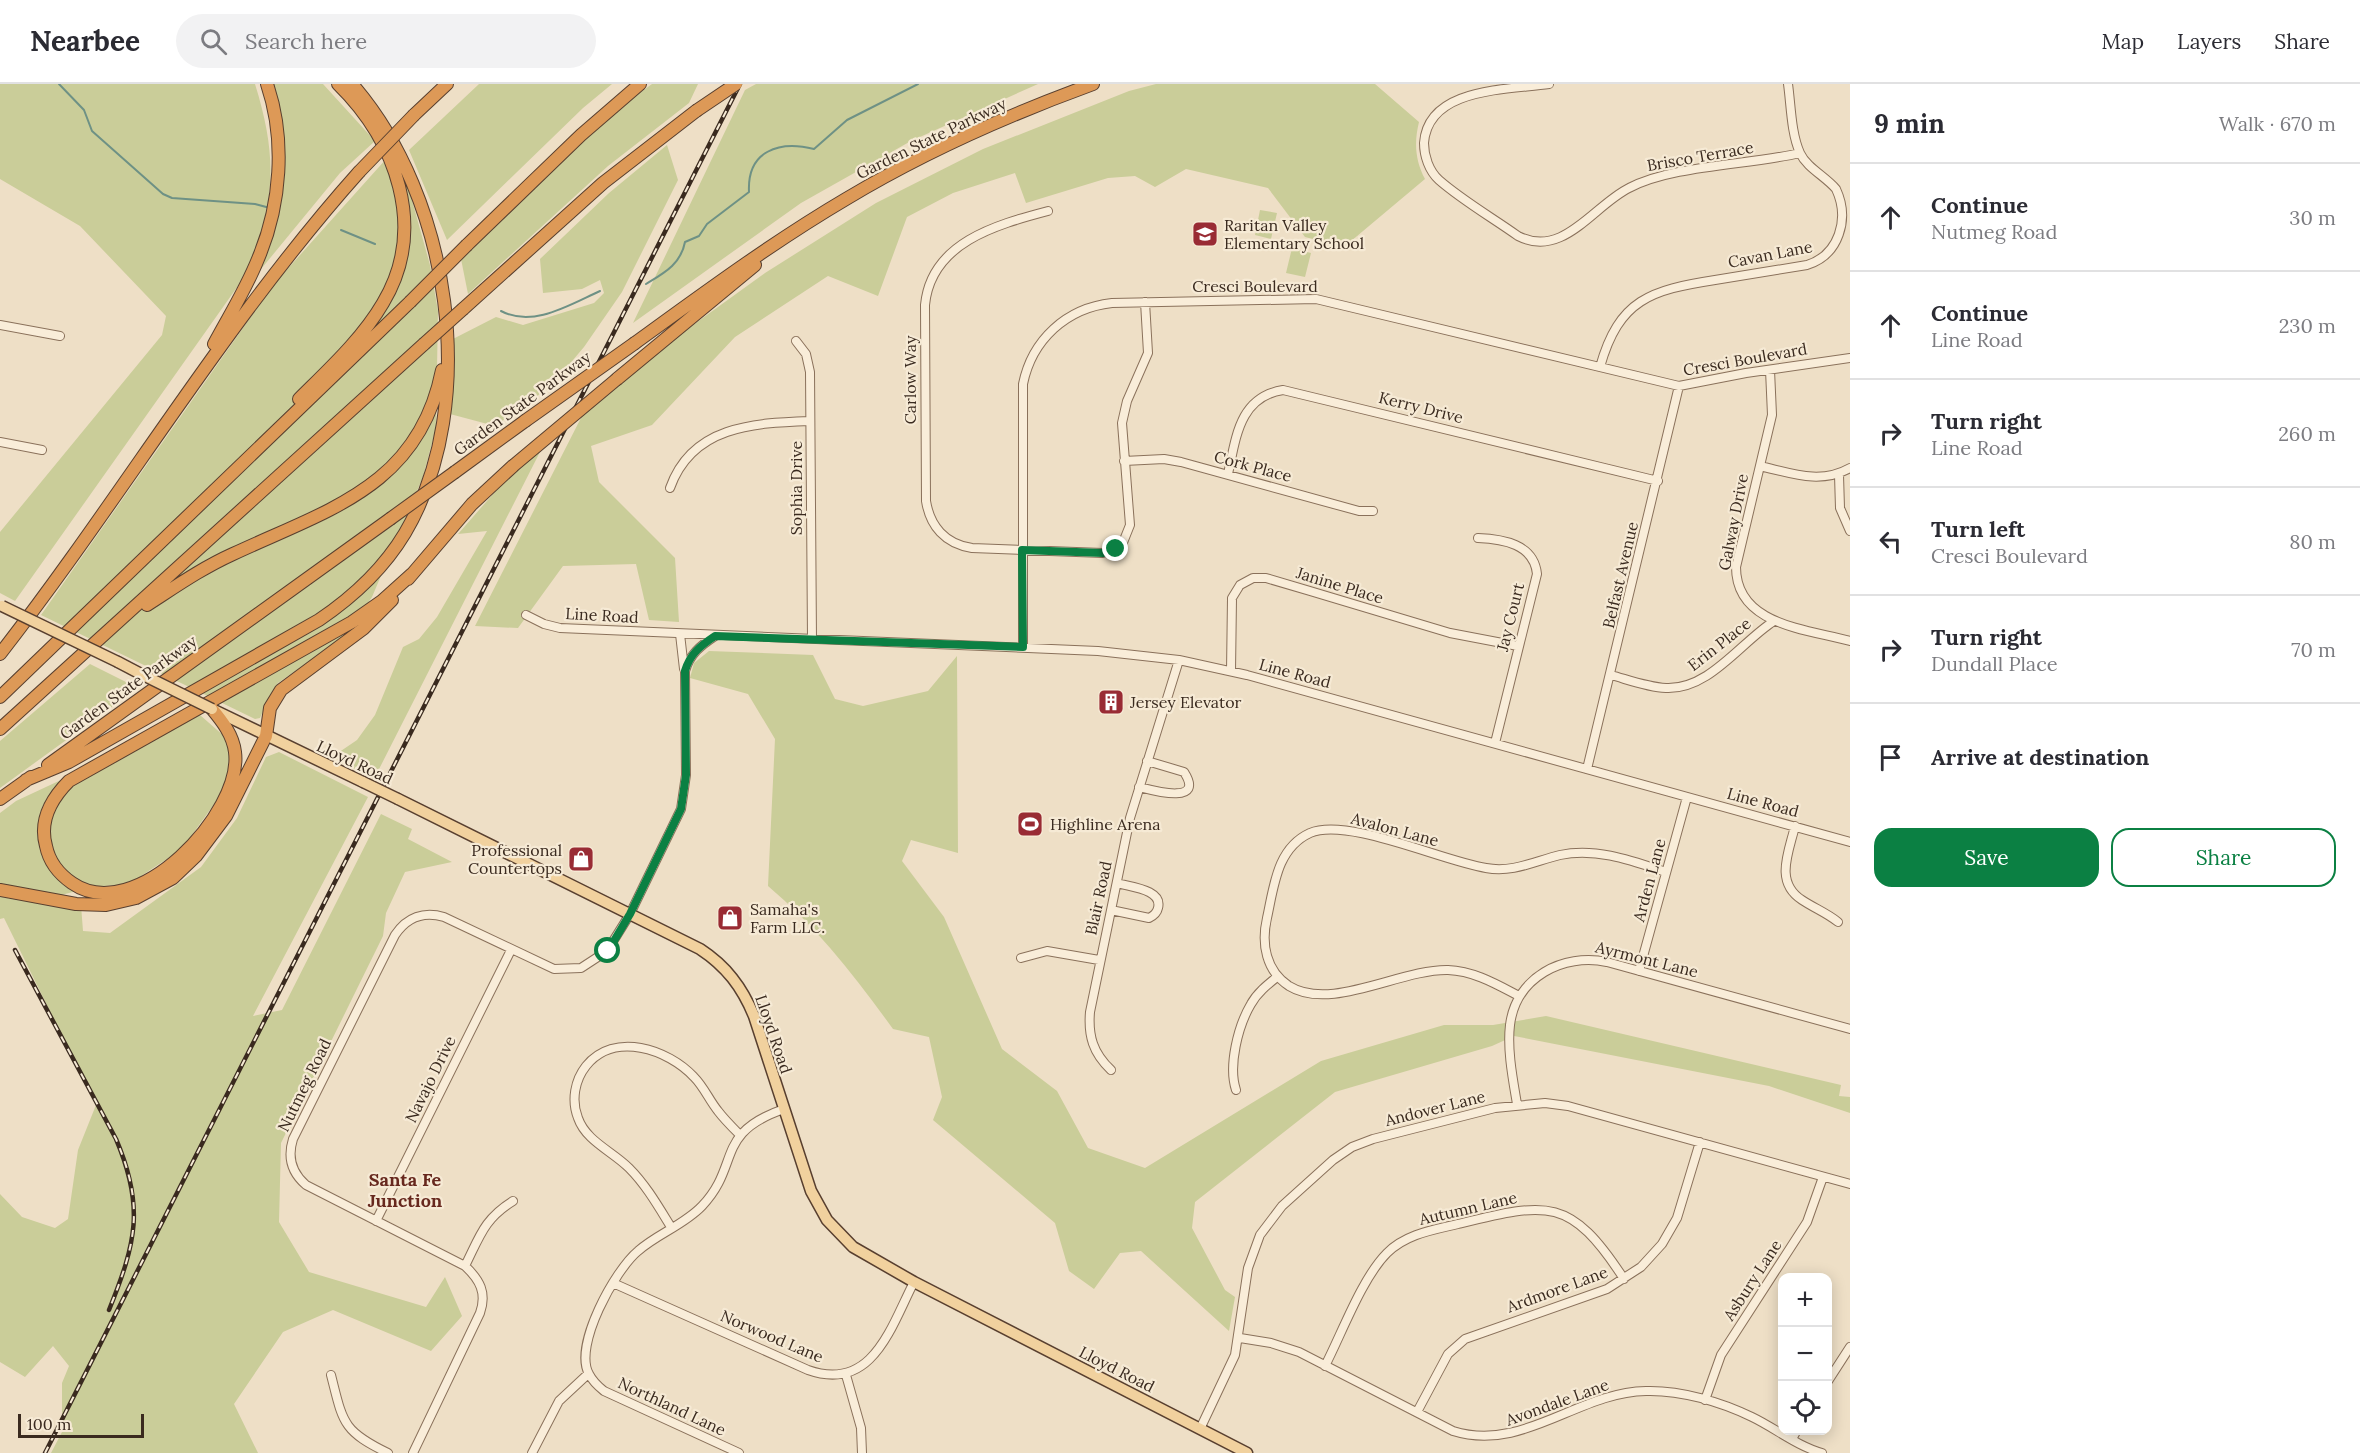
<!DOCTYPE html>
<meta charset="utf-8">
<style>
body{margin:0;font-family:Lora,serif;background:#f2f2f3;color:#2b2b33}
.controls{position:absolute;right:18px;bottom:18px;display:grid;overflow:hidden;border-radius:12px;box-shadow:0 3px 15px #0003}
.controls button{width:54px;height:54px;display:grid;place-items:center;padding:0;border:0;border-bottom:2px solid #e1e1e2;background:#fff;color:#2b2b33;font:30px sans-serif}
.scale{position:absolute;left:18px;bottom:15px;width:126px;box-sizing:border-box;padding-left:6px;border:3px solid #3a2a1f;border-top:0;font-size:16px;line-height:21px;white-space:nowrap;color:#3a2a1f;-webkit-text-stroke:4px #f6ead5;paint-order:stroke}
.stop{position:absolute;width:18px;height:18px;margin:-14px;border:4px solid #0b8043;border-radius:50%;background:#fff}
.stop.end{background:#0b8043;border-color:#fff;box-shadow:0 2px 6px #0008}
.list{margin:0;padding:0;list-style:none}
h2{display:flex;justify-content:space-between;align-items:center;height:78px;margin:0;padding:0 24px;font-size:26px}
h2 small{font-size:20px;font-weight:400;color:#7c7c81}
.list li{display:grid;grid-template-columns:39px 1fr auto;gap:18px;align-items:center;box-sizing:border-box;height:108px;padding:0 24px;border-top:2px solid #e1e1e2}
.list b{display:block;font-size:22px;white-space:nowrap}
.list p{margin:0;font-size:20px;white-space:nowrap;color:#7c7c81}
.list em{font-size:20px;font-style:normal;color:#7c7c81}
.actions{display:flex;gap:12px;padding:18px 24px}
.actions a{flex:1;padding:14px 0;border:2px solid #0b8043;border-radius:18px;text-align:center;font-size:21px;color:#0b8043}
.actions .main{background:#0b8043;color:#fff}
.icon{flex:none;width:33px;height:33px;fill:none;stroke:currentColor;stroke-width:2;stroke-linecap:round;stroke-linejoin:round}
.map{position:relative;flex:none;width:1850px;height:1369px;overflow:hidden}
header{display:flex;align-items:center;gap:36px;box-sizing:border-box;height:84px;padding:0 30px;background:#fff;border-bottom:2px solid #e1e1e2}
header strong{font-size:28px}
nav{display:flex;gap:33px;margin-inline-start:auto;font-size:21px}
.search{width:420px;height:54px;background:#f2f2f3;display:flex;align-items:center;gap:15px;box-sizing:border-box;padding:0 21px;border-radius:33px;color:#7c7c81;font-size:22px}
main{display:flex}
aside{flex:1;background:#fff}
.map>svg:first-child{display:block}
</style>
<header>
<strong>Nearbee</strong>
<div class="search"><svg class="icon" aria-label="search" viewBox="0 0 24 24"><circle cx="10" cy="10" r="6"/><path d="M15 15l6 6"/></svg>Search here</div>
<nav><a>Map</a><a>Layers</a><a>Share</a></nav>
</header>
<main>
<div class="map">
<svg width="1850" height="1369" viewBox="0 0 1850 1369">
<rect width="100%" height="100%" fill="#eedfc6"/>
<path fill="#cacd99" d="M0,0H255C278,74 276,120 245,192L15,517L0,509V448L162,251L166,232L80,142L0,95Z
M273,0H323L375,57L340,89L257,190L271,150L279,21Z
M479,0H612L583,24L447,156L409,66Z
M652,0H698L689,19L608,82L468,210L461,175L612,29Z
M756,0H1038L911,57L801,119L633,239L745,6Z
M1156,0H1375L1419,38C1414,58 1415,76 1425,95L1344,163L1305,153L1268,104L1186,85L1155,103L1135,92L1108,94L1026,119L1015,89L953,109L907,133L878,212L828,192L735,253L652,341L591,362L599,398L675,474L679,538L649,536L636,480L563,482L518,544L475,542L585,326L614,298L765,189L876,119L983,65L1129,7Z
M667,61L678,96L622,208L584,263L551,302L495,342L450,330L451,256L496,233L523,241L594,219L604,209L600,196L582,205L543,209L540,175L609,109Z
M387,74L405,91L430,181L438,227L436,344L423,393L372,513L347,551L278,599L270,611L260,634L255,635L41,531L274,200Z
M1260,126L1277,129L1271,155L1255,151Z
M1292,164L1311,169L1305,193L1286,189Z
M542,364L374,695L332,673L357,656L375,631L403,563L419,555L437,533L487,447L458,450L501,401Z
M709,567L813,571L835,615L863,622L928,607L957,572L958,769L911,756L902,777L944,833L1002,965L1057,1007L1088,1064L1145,1084L1321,977L1444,941H1493L1546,932L1841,1001L1839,1012L1850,1013V1029L1769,1002L1514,952L1492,962L1335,1008L1195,1118L1192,1144L1225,1206L1235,1213L1229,1247L1141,1167L1120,1169L1094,1205L1069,1187L1055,1139L933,1036L942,1013L929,953L893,945C856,894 817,843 768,802L775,655L748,610L690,594L694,579Z
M90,580L138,604L0,704V657Z
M200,631L224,652L232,674L222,709L182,765L129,800L91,803L58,812L0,801V729L16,717Z
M279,668L368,713L253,932L282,926L381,730L412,745L408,755L452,778L405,788L386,829L383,852L281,1059L279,1138L309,1188L426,1223L445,1193L462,1232L431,1267L333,1226L283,1248L234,1320L258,1369H51L62,1348V1299L69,1282L53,1262L25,1293L0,1278V1110L22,1133L55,1144L68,1135L78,1066L96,1021L4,834L0,835V809L81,821L83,847L110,849L201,783L237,734L266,673Z"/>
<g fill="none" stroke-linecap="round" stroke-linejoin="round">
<path stroke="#6e9185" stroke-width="2" d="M59,0L84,26L92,47L163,110L172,114L255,120L270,124
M341,146L375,160
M646,200C664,189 681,180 685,158L699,152L707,140L749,108C747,67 779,56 814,65L847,36L918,0
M501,227C533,244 569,221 600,207"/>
<defs>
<path id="minor" d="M1549,0C1508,6 1428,3 1424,59C1424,72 1429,87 1439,96C1463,117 1493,134 1518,152C1563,175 1593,122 1629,104C1672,81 1750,81 1800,69
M1048,127C995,141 931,159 925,221L926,417C930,442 945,460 972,464L1103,469L1122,461L1130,441L1122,339L1127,317L1148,269L1145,218
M0,241L60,252
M796,257L806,270L810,288L812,555
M1600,283C1619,215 1651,206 1715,196C1746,191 1777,186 1807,181C1839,171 1850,135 1836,105C1825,92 1807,84 1800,69C1791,49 1791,21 1788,0
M1770,286L1772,331L1736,483C1736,541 1806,545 1850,557
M0,358L42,366
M1124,377L1164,375L1181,378L1359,427H1373
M1760,382C1791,389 1820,401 1850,384
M1228,390C1236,354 1239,313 1283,306L1658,397
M1839,391L1840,424L1850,447
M670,404C692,342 753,339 810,337
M1478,454C1503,455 1534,460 1537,490L1495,659
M526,531L544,540L560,544L1098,567L1179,576L1247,591L1850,758
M680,550L684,585
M1023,563V300C1032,256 1066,224 1112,219L1316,215L1679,302L1746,289L1850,274
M1231,587L1232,514L1240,501L1253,494H1266L1310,507L1450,549L1518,562
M1611,591C1629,596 1647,603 1666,604C1709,606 1740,559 1774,537
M1587,685L1679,302
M1139,703C1151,706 1206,722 1184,688L1147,677
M1795,742C1789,768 1774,798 1802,816C1814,824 1827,829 1838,838
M1111,826L1149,834C1153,832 1157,829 1158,824C1163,805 1129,803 1117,799
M1021,874L1047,867L1099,876
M1639,887L1687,713
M1519,912C1496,900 1474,887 1448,886C1400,885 1331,928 1289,902C1266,887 1261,860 1267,834C1274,802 1277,764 1310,749C1348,733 1442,777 1486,784C1513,789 1535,777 1560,771C1596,763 1633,777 1666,788
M1111,986C1093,969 1088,952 1090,928L1130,734L1179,576
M1236,1006C1228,982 1238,942 1251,920C1257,909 1267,901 1277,893
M1517,1020C1513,996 1507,966 1510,941C1516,893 1563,869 1607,878L1850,945
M376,1137L511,866
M671,1143C658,1122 646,1101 629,1084C612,1067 586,1057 578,1034C571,1016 575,996 586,982C614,947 668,965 694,993C704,1003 709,1016 718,1027C724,1035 732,1043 739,1050
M465,1182C480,1152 484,1135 513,1117
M613,1199L808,1286C873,1309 891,1242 914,1198
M1240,1254L1271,1259L1299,1268L1453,1347C1523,1369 1578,1308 1646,1307C1681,1306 1721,1318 1752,1333C1775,1344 1797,1362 1822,1369
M1325,1282C1342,1249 1362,1194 1387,1169C1406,1150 1433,1146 1458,1140C1548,1118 1570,1112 1624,1195
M331,1291C343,1338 342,1347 388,1369
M846,1291L861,1344L862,1369
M1828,1297L1850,1263
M1705,1316L1721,1271L1807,1138L1823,1093
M1417,1328L1448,1270L1465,1255L1607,1205L1641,1183L1662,1160L1677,1134L1700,1058
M1200,1345L1235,1271L1248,1184L1260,1151L1282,1122L1333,1076L1352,1063L1373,1055L1495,1024L1545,1019L1568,1022L1850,1100
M1792,1355L1797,1346
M413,1369L480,1229C487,1209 480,1196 465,1182L306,1101C292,1089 287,1074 293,1055L395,851C407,833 424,827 444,833L554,885L581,884L607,867L630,830L681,725L686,691L685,587C690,570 700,562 715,552
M532,1369L559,1317L588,1290
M739,1369L604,1307C599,1303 592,1296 589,1290C573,1262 615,1186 638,1167C657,1150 684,1141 702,1122C741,1081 714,1049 784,1025"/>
<path id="major" d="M118,578L139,589
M212,625L363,698
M398,715L700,865C726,882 742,903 754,932L811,1107L827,1136L853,1163L914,1198L1247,1369"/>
<path id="highway" d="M414,31L447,0
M467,161L581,51L640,0
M463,225L603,99L696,27
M635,259C704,209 773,158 846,115C924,68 1008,31 1093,0
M214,260C229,232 246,205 258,175C281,121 286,56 267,0
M617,295L755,181
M299,315C328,286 362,255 383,219C428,144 396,57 338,0
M455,388L525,337
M408,495L472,420L513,382
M147,521C175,503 202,484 233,470C327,426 419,403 442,286
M0,570C123,412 225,238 359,88
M0,613L410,218
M212,625C222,637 233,651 235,668C243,729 135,843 72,799C59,790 49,777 46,762C39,737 51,715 69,697L352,538L382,517L412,490
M0,645L424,260
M48,681L390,435
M26,696L69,678L319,536C353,513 384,484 405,449C482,318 450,112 352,0
M0,715L31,693
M0,806L76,820L106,821L136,814L173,794L196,772L226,732L266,652L270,624L281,606L363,545L392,516"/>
</defs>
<use href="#minor" stroke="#8a715b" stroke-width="10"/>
<use href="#major" stroke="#583f2f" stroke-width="13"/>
<use href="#highway" stroke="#583f2f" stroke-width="14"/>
<use href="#minor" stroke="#f9edd9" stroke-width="8"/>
<use href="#major" stroke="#f1d19e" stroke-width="10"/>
<use href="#highway" stroke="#dd9957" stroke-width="12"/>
<defs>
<path id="rail" d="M15,866L116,1055C145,1123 136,1159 109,1226
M45,1369L740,0"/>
</defs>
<use href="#rail" stroke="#3a2a1f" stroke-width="4.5"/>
<use href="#rail" stroke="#f6ead5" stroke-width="2" stroke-dasharray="7" stroke-linecap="butt"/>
<defs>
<path id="major-bridge" d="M2,522L118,578
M139,589L212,625
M363,698L398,715"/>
<path id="highway-bridge" d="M696,27L736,0
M359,88L414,31
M410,218L467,161
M424,260L463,225
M525,337L635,259
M513,382L617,295
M390,435L455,388"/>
</defs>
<use href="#major-bridge" stroke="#583f2f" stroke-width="13" stroke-linecap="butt"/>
<use href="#highway-bridge" stroke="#583f2f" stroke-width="14" stroke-linecap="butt"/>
<use href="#major-bridge" stroke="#f1d19e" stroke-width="10"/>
<use href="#highway-bridge" stroke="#dd9957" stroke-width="12"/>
</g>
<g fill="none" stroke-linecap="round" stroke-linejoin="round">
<path stroke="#0b8043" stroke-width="8" d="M608,867L630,830L681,725L686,691L685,587C690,570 700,562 715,552L1023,563L1022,466L1103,469L1116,465"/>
</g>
<defs>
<symbol id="school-square" viewBox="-11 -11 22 22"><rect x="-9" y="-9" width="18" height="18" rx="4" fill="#992b34" stroke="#f6ead5"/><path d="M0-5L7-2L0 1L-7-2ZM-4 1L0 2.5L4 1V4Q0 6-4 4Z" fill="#fff"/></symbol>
<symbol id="building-square" viewBox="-11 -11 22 22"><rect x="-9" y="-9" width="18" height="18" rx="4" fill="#992b34" stroke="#f6ead5"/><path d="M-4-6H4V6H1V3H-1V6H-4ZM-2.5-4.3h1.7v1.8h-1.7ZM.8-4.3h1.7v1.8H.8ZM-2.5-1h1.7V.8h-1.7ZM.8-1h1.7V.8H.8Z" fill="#fff"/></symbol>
<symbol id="stadium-square" viewBox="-11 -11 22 22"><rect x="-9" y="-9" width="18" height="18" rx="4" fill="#992b34" stroke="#f6ead5"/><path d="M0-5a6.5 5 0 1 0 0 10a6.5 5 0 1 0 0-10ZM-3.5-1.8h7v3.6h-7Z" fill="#fff"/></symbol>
<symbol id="shop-square" viewBox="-11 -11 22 22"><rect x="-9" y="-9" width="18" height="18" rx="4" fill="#992b34" stroke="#f6ead5"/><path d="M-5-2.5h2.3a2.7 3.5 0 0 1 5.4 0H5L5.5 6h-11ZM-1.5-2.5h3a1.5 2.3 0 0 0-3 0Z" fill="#fff"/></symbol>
</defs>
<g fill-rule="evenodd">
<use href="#school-square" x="1190" y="135" width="30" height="30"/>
<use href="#building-square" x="1096" y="603" width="30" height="30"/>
<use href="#stadium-square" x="1015" y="725" width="30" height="30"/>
<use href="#shop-square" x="566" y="760" width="30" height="30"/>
<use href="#shop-square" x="715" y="819" width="30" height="30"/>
</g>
<g text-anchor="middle" stroke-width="4.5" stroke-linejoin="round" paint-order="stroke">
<g font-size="16" fill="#3a2a1f" stroke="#f6ead5">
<text transform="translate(931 54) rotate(-26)" y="6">Garden State Parkway</text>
<text transform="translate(1700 72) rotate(-10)" y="6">Brisco Terrace</text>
<text transform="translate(1770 170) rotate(-11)" y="6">Cavan Lane</text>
<text x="1255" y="208">Cresci Boulevard</text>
<text transform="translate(1745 275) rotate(-10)" y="6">Cresci Boulevard</text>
<text transform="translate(910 296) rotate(-90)" y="6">Carlow Way</text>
<text transform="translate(522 319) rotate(-36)" y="6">Garden State Parkway</text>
<text transform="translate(1421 323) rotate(14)" y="6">Kerry Drive</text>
<text transform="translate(1253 382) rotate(15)" y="6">Cork Place</text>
<text transform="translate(796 404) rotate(-90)" y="6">Sophia Drive</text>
<text transform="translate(1733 438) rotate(-79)" y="6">Galway Drive</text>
<text transform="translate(1620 491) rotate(-77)" y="6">Belfast Avenue</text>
<text transform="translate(1340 501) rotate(17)" y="6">Janine Place</text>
<text transform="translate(602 531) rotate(3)" y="6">Line Road</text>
<text transform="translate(1510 533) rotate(-76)" y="6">Jay Court</text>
<text transform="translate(1719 560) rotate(-38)" y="6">Erin Place</text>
<text transform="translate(1295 589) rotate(15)" y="6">Line Road</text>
<text transform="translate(128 603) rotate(-36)" y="6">Garden State Parkway</text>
<text transform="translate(355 678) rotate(25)" y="6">Lloyd Road</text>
<text transform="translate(1763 718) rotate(15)" y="6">Line Road</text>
<text transform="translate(1395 745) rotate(15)" y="6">Avalon Lane</text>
<text transform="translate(1649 796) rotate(-75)" y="6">Arden Lane</text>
<text transform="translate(1098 814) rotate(-78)" y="6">Blair Road</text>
<text transform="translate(1647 875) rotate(14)" y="6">Ayrmont Lane</text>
<text transform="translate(774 950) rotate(71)" y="6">Lloyd Road</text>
<text transform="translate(430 995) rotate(-64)" y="6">Navajo Drive</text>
<text transform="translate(304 1001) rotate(-64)" y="6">Nutmeg Road</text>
<text transform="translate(1435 1024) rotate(-14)" y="6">Andover Lane</text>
<text transform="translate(1468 1124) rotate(-13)" y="6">Autumn Lane</text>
<text transform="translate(1752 1196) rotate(-57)" y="6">Asbury Lane</text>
<text transform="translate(1557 1205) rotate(-20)" y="6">Ardmore Lane</text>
<text transform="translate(772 1252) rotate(23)" y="6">Norwood Lane</text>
<text transform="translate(1117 1285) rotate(27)" y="6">Lloyd Road</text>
<text transform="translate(1557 1318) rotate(-20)" y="6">Avondale Lane</text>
<text transform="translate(672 1322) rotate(25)" y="6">Northland Lane</text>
</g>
<g font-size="16" fill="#3a2a1f" stroke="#f6ead5" text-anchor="start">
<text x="1224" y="147">Raritan Valley<tspan x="1224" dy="18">Elementary School</tspan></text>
<text x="1130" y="624">Jersey Elevator</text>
<text x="1050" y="746">Highline Arena</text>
<text x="562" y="772" text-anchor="end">Professional<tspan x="562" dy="18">Countertops</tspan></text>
<text x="750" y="831">Samaha's<tspan x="750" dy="18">Farm LLC.</tspan></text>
</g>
<g font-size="18" font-weight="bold" fill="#67281e" stroke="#f6ead5">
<text x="405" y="1102">Santa Fe<tspan x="405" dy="21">Junction</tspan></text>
</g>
</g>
</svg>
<div class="controls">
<button>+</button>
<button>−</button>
<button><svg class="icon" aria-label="locate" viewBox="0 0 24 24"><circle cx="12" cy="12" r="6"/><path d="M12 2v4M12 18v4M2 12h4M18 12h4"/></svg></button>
</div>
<div class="scale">100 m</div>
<div class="stop" style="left:608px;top:867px"></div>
<div class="stop end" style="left:1116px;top:465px"></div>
</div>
<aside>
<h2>9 min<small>Walk · 670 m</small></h2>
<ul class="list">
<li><svg class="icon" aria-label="ahead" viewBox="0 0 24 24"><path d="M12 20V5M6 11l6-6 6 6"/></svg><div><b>Continue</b><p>Nutmeg Road</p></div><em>30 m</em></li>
<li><svg class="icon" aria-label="ahead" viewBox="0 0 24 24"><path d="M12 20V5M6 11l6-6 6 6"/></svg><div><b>Continue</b><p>Line Road</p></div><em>230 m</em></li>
<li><svg class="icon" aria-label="right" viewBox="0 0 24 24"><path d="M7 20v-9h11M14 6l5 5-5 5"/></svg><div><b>Turn right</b><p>Line Road</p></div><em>260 m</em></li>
<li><svg class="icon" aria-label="left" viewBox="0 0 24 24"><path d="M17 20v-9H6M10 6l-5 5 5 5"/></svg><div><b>Turn left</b><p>Cresci Boulevard</p></div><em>80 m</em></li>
<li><svg class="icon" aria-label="right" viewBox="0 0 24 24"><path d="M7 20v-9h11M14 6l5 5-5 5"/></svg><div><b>Turn right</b><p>Dundall Place</p></div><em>70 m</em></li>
<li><svg class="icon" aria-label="arrive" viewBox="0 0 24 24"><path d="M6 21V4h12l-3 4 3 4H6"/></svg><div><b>Arrive at destination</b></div></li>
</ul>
<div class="actions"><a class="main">Save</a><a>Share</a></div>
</aside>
</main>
